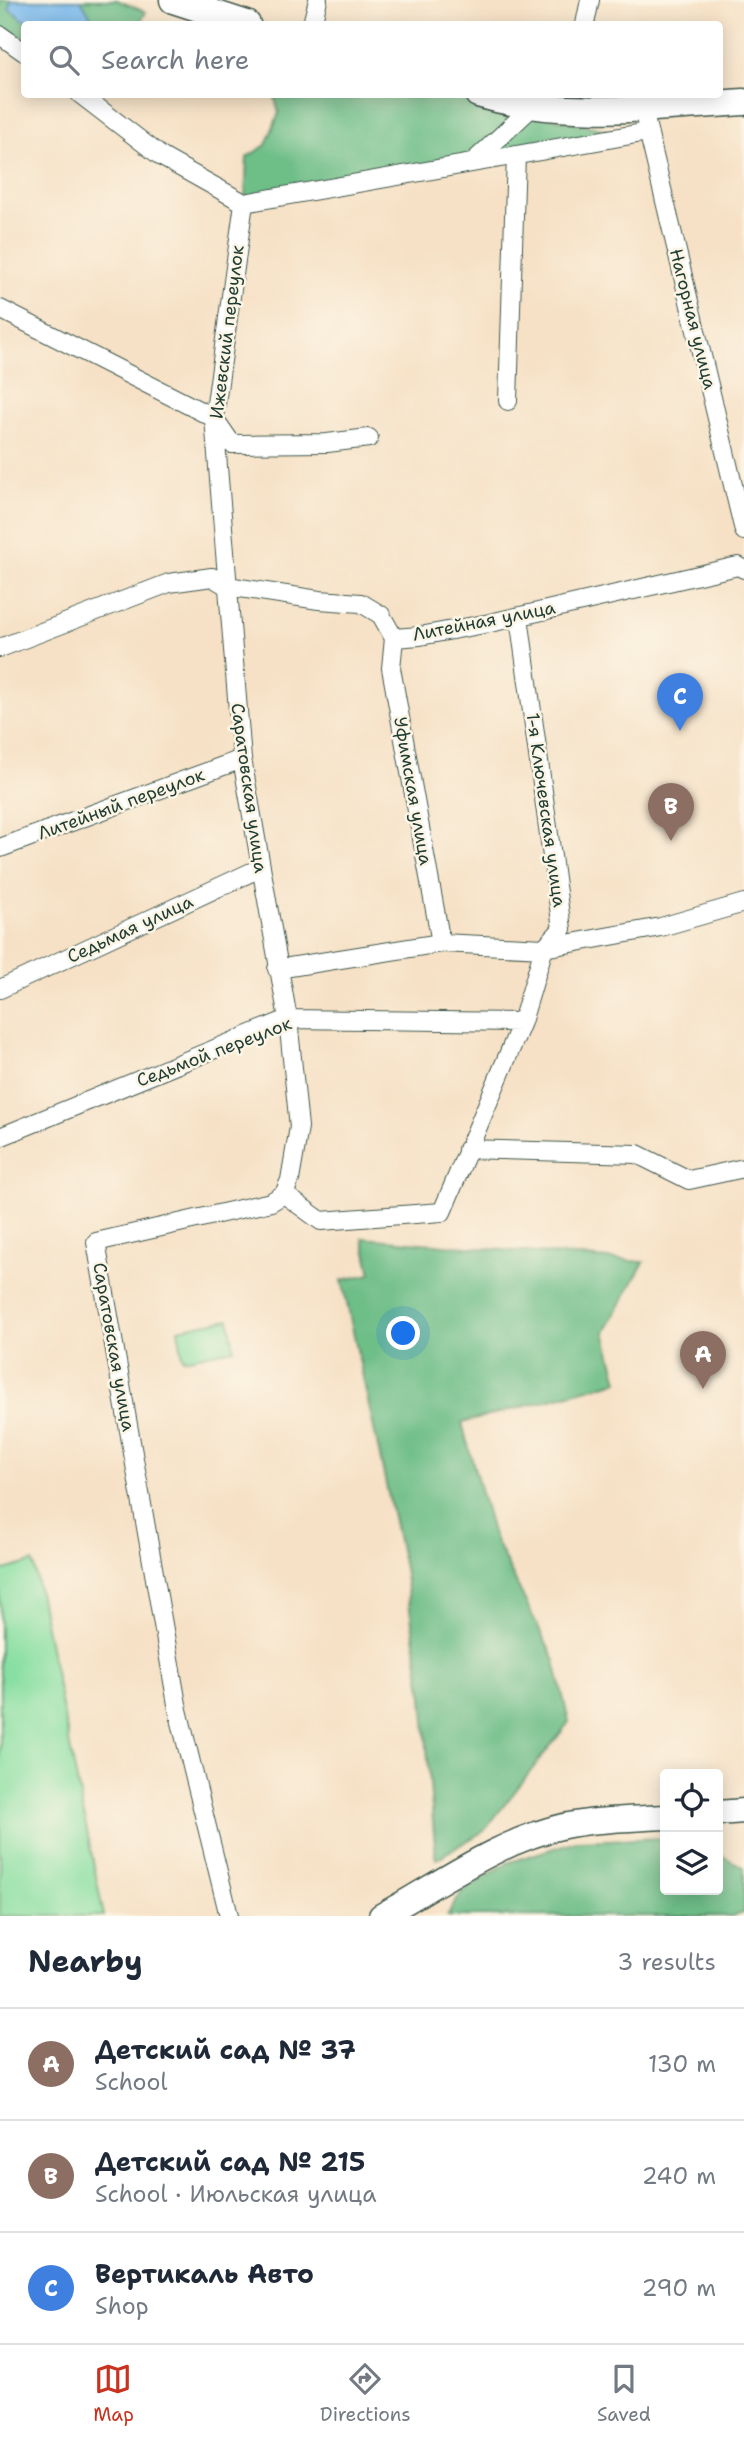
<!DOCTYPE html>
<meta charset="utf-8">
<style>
body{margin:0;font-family:"Shantell Sans",sans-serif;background:#f2f2f3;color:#1f2937}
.controls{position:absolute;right:21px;bottom:21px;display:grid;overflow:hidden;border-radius:7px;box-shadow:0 4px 18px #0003}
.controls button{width:63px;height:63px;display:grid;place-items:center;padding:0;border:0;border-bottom:2px solid #e0e1e3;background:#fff;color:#1f2937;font:35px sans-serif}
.you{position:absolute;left:404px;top:1334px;width:24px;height:24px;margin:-18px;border:5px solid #fff;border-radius:50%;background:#1a73e8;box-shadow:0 0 0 10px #1a73e833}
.badge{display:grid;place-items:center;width:46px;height:46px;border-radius:50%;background:#c8321e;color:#fff;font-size:23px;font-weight:700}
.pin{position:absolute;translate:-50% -58px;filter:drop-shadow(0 2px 4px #0008)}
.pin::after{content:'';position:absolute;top:37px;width:24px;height:21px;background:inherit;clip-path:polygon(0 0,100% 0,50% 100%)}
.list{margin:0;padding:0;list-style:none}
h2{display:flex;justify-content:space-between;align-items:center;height:91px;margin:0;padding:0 28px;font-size:30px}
h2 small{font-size:23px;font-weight:400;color:#747a83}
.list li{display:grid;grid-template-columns:46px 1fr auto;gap:21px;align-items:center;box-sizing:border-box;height:112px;padding:0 28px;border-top:2px solid #e0e1e3}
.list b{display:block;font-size:26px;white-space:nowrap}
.list p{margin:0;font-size:23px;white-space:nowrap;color:#747a83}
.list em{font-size:23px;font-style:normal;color:#747a83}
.icon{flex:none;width:38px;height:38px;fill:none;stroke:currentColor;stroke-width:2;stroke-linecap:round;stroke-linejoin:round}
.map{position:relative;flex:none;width:744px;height:1916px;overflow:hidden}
.search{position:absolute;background:#fff;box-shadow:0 4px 18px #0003;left:21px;right:21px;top:21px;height:77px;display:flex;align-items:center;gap:18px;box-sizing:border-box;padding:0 24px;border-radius:7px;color:#747a83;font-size:26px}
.sheet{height:427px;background:#fff}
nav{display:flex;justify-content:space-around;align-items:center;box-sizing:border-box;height:98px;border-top:2px solid #e0e1e3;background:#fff;font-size:19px;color:#747a83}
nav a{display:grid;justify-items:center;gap:4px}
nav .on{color:#c8321e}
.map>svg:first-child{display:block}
</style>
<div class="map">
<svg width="744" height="1916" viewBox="0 0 744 1916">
<rect width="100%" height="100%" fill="#fcf5e5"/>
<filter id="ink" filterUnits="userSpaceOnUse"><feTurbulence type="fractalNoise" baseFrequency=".0143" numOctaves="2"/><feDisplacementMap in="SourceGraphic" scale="14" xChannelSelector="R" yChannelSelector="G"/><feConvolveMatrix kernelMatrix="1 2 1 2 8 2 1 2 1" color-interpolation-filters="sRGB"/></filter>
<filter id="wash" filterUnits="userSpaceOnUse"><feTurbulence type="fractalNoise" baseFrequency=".00686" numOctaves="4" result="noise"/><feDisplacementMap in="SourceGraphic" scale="28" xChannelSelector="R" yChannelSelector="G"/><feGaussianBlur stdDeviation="1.57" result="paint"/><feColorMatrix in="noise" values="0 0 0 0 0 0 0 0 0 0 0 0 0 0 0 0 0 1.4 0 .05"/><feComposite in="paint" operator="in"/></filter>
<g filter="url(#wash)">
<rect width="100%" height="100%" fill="#f6e1c6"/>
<path fill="#88dfa2" stroke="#548e6b" stroke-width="2" d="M229,1319L234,1349L183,1359L178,1329Z
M33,1562L104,1916H0V1571Z"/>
<path fill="#6ebe88" stroke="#467e5e" stroke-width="2" d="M0,0H117L146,12L139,24H24V48L0,31Z
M274,95H448L616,132L245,201L247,157L266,145L279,113Z
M363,1238L644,1262L605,1332L618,1381L462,1423L493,1536L555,1661L569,1722L484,1831L436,1859L423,1697L404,1568L342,1280L371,1274Z
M665,1838V1890H718V1854L744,1867V1913L733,1916H447L462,1892L507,1863L576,1841Z"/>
<path fill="#79b9ed" stroke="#4c7b90" stroke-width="2" d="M11,0H81L95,24H30L9,9Z"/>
</g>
<g filter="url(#ink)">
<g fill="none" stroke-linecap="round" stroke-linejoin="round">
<defs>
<path id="street" d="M312,24L318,0
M585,24L590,0
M0,35L24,52
M80,94L162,157L244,203L648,132
M646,122L744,531
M472,163L533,106
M0,309L214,418L232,444L327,443L369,438
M508,401L516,155
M394,638L391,668L441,943
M0,648L169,583L212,577L227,586L319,600L361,603L381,615L394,638L420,636L490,623L738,566L744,569
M0,848L242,759
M277,969L441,943L544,948L661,927L744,903
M0,989L260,868
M0,1137L288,1019L522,1022
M467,1149L637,1154L689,1180L744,1168
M284,1194L321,1221L442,1212L522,1022L544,948L562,929L519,617
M229,1916L178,1710L96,1242L271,1202L284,1194L290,1180L299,1127L288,1019L242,759L214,418L244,203"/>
<path id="secondary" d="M718,1813L744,1811
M381,1916C439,1884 498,1841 564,1826C597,1819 632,1819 665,1817"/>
<path id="primary" d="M173,0L247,24
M478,94C564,120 656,107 744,102"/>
</defs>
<use href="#street" stroke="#3f564a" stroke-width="20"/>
<use href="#secondary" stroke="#3f564a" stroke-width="27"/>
<use href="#primary" stroke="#3f564a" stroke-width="29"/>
<use href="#street" stroke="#fff" stroke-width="18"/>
<use href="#secondary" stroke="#fff" stroke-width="24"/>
<use href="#primary" stroke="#fff" stroke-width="26"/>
</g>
</g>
<g text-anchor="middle" stroke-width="5" stroke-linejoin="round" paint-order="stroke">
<g font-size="18" fill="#1f3d34" stroke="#fcf5e5">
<text transform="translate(693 319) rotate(76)" y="6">Нагорная улица</text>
<text transform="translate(227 332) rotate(-83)" y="6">Ижевский переулок</text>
<text transform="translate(484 621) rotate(-11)" y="6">Литейная улица</text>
<text transform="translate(249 788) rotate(82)" y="6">Саратовская улица</text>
<text transform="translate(413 791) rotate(80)" y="6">Уфимская улица</text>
<text transform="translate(121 804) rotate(-20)" y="6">Литейный переулок</text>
<text transform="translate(546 810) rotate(82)" y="6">1-я Ключевская улица</text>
<text transform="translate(130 929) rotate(-25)" y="6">Седьмая улица</text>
<text transform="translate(214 1052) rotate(-21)" y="6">Седьмой переулок</text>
<text transform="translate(114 1347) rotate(80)" y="6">Саратовская улица</text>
</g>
</g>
</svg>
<div class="controls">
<button><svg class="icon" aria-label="locate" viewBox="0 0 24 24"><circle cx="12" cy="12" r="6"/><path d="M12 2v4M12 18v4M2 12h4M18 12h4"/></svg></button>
<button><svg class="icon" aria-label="layers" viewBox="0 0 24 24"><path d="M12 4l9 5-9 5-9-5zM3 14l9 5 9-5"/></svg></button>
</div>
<div class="you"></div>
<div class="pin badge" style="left:703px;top:1389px;background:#8d6e63">A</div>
<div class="pin badge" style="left:671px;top:841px;background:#8d6e63">B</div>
<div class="pin badge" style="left:680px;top:731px;background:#3f7fe0">C</div>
<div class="search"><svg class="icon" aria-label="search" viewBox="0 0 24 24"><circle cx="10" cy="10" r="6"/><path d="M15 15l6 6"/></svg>Search here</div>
</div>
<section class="sheet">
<h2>Nearby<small>3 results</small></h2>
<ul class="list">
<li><span class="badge" style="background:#8d6e63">A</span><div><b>Детский сад № 37</b><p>School</p></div><em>130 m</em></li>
<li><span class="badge" style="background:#8d6e63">B</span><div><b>Детский сад № 215</b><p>School · Июльская улица</p></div><em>240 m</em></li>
<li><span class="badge" style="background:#3f7fe0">C</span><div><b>Вертикаль Авто</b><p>Shop</p></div><em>290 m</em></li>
</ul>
</section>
<nav>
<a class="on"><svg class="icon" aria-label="map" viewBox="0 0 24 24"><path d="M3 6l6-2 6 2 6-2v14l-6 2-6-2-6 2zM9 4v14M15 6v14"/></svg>Map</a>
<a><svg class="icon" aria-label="directions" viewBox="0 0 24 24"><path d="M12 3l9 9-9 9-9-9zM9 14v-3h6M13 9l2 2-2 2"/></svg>Directions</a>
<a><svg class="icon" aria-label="saved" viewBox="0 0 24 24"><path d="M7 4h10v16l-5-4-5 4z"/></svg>Saved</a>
</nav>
